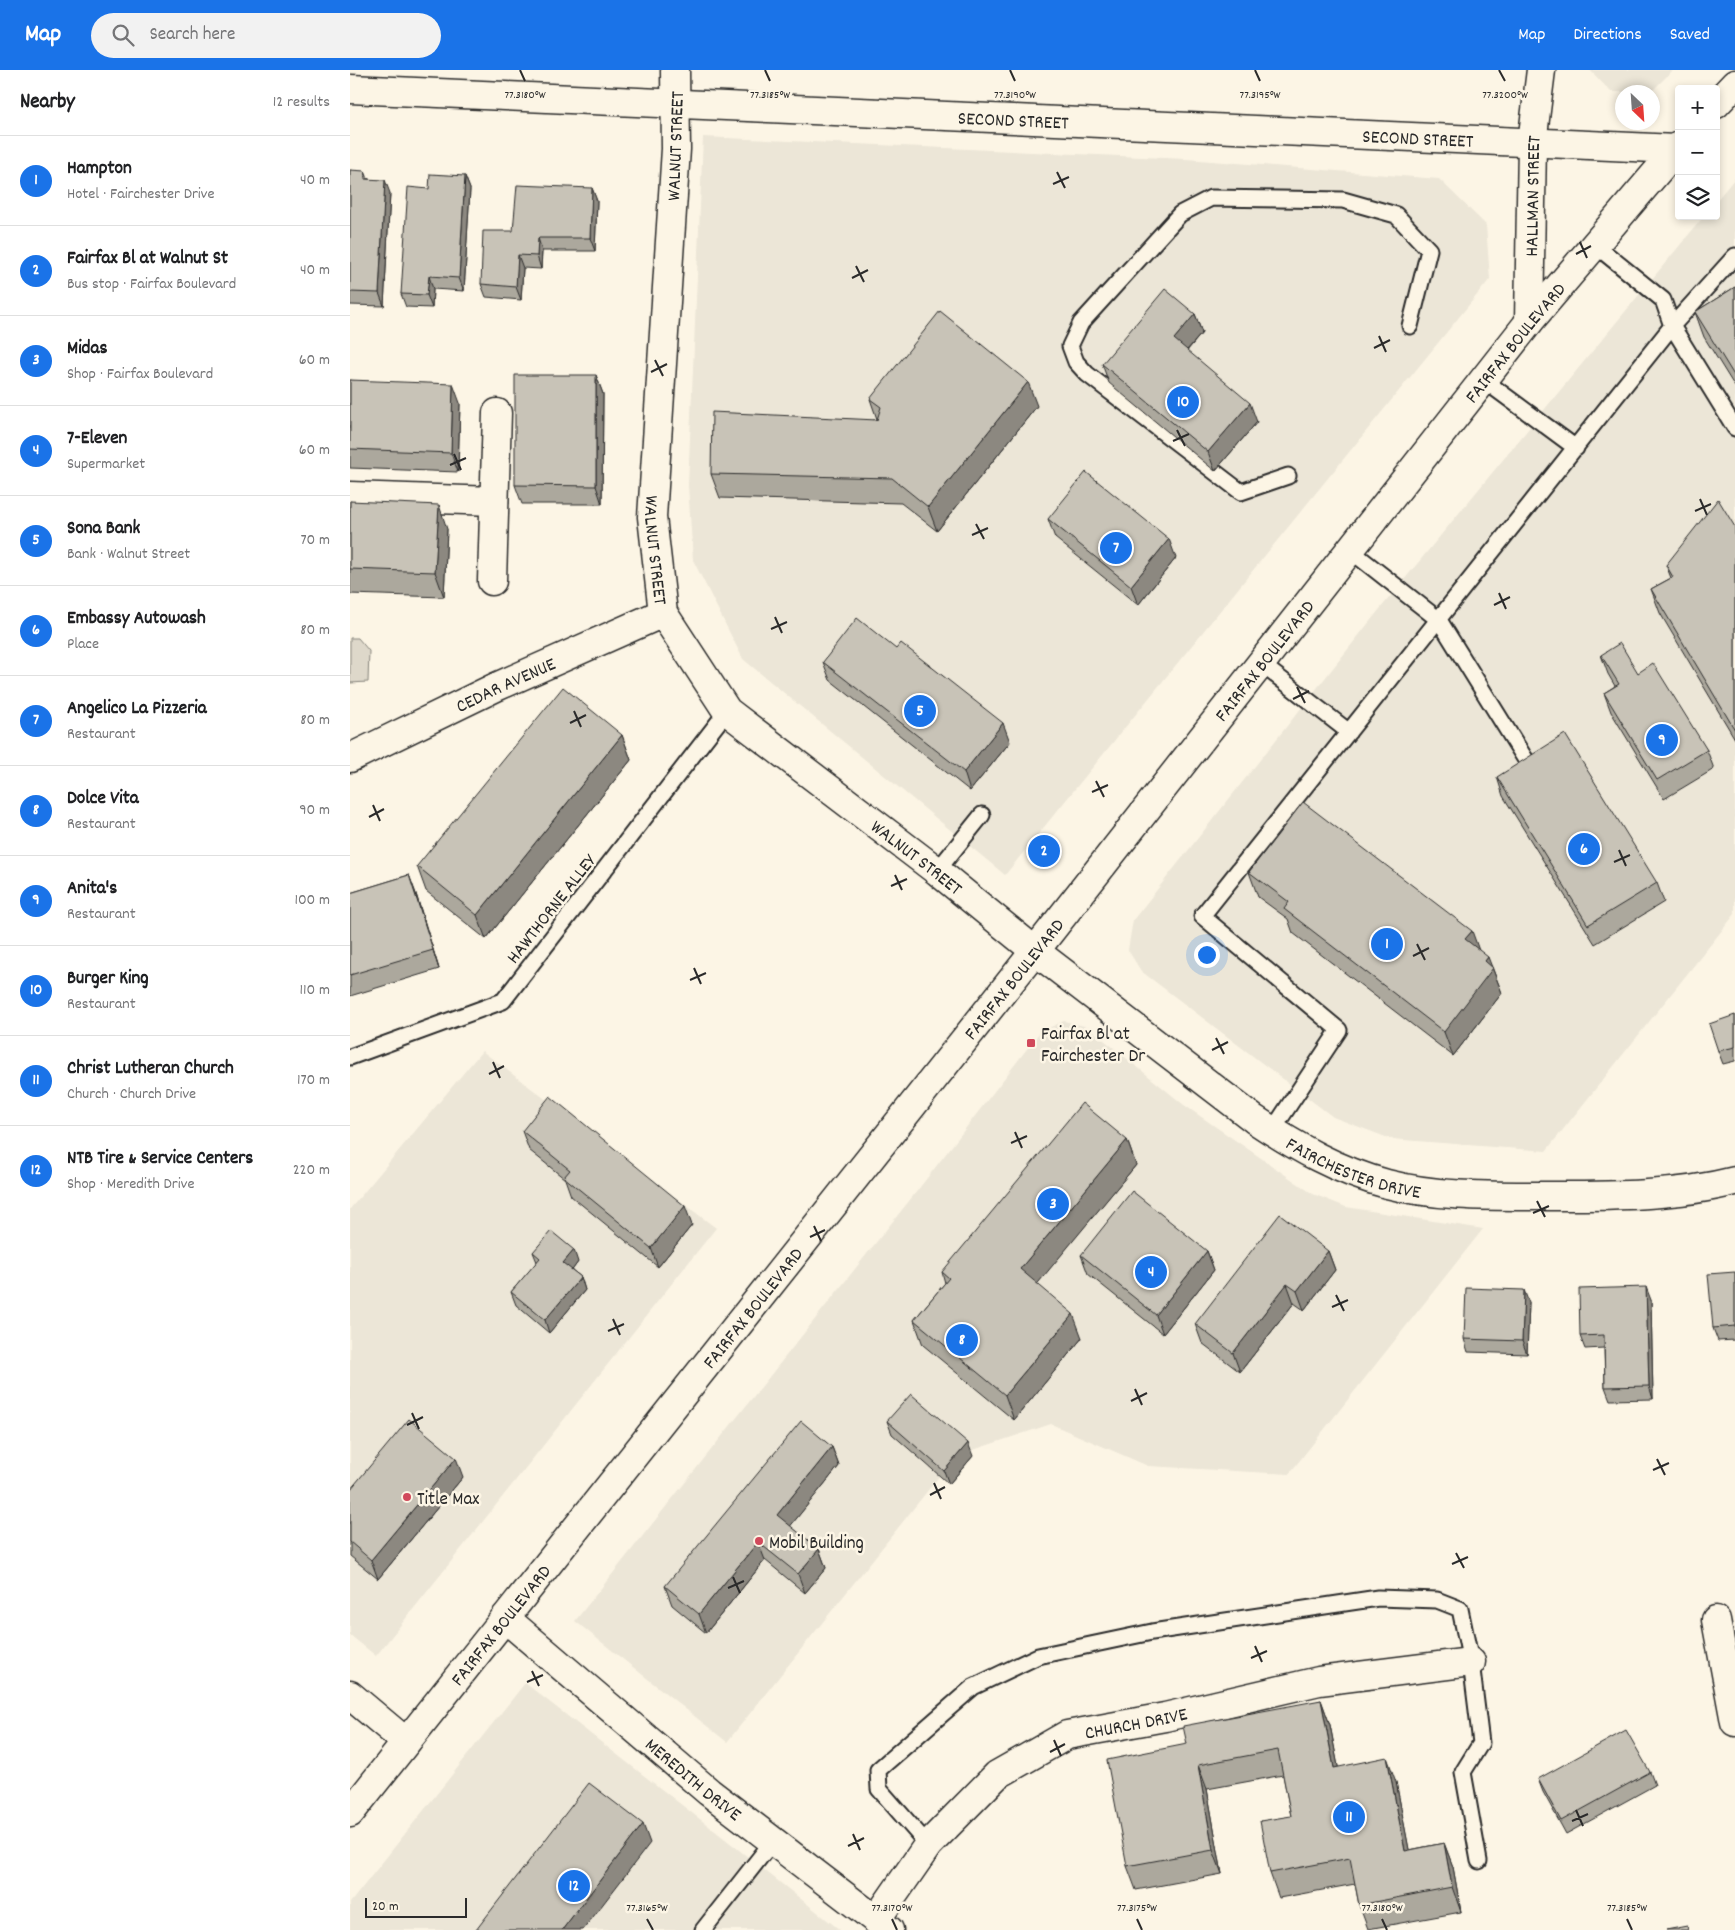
<!DOCTYPE html>
<meta charset="utf-8">
<style>
body{margin:0;font-family:Dekko,sans-serif;background:#f2f2f2;color:#202124}
.controls{position:absolute;right:15px;top:15px;display:grid;overflow:hidden;border-radius:5px;box-shadow:0 2px 8px #0003}
.controls button{width:45px;height:45px;display:grid;place-items:center;padding:0;border:0;border-bottom:1px solid #e0e0e0;background:#fff;color:#202124;font:25px sans-serif}
.compass{position:absolute;left:1265px;top:15px;width:45px;height:45px;border-radius:50%;background:#fff;box-shadow:0 2px 8px #0003;rotate:155deg}
.scale{position:absolute;left:15px;bottom:12px;width:102px;box-sizing:border-box;padding-left:5px;border:2px solid #2b2b2b;border-top:0;font-size:14px;line-height:18px;white-space:nowrap;color:#2b2b2b;-webkit-text-stroke:4px #fcf5e5;paint-order:stroke}
.you{position:absolute;left:856px;top:884px;width:18px;height:18px;margin:-12px;border:4px solid #fff;border-radius:50%;background:#1a73e8;box-shadow:0 0 0 8px #1a73e833}
.badge{display:grid;place-items:center;width:32px;height:32px;border-radius:50%;background:#1a73e8;color:#fff;font-size:16px;font-weight:700}
.pin{position:absolute;translate:-50% -50%;border:2px solid #fff;box-shadow:0 1px 5px #0006}
.list{margin:0;padding:0;list-style:none}
h2{display:flex;justify-content:space-between;align-items:center;height:65px;margin:0;padding:0 20px;font-size:21px}
h2 small{font-size:16px;font-weight:400;color:#757577}
.list li{display:grid;grid-template-columns:32px 1fr auto;gap:15px;align-items:center;box-sizing:border-box;height:90px;padding:0 20px;border-top:1px solid #e0e0e0}
.list b{display:block;font-size:19px;white-space:nowrap}
.list p{margin:0;font-size:16px;white-space:nowrap;color:#757577}
.list em{font-size:16px;font-style:normal;color:#757577}
.icon{flex:none;width:28px;height:28px;fill:none;stroke:currentColor;stroke-width:2;stroke-linecap:round;stroke-linejoin:round}
.map{position:relative;flex:none;width:1385px;height:1860px;overflow:hidden}
header{display:flex;align-items:center;gap:30px;box-sizing:border-box;height:70px;padding:0 25px;background:#1a73e8;color:#fff}
header strong{font-size:24px}
nav{display:flex;gap:28px;margin-inline-start:auto;font-size:18px}
.search{width:350px;height:45px;background:#f2f2f2;display:flex;align-items:center;gap:12px;box-sizing:border-box;padding:0 18px;border-radius:28px;color:#757577;font-size:19px}
main{display:flex}
aside{flex:1;background:#fff}
.map>svg:first-child{display:block}
</style>
<header>
<strong>Map</strong>
<div class="search"><svg class="icon" aria-label="search" viewBox="0 0 24 24"><circle cx="10" cy="10" r="6"/><path d="M15 15l6 6"/></svg>Search here</div>
<nav><a>Map</a><a>Directions</a><a>Saved</a></nav>
</header>
<main>
<aside>
<h2>Nearby<small>12 results</small></h2>
<ul class="list">
<li><span class="badge">1</span><div><b>Hampton</b><p>Hotel · Fairchester Drive</p></div><em>40 m</em></li>
<li><span class="badge">2</span><div><b>Fairfax Bl at Walnut St</b><p>Bus stop · Fairfax Boulevard</p></div><em>40 m</em></li>
<li><span class="badge">3</span><div><b>Midas</b><p>Shop · Fairfax Boulevard</p></div><em>60 m</em></li>
<li><span class="badge">4</span><div><b>7-Eleven</b><p>Supermarket</p></div><em>60 m</em></li>
<li><span class="badge">5</span><div><b>Sona Bank</b><p>Bank · Walnut Street</p></div><em>70 m</em></li>
<li><span class="badge">6</span><div><b>Embassy Autowash</b><p>Place</p></div><em>80 m</em></li>
<li><span class="badge">7</span><div><b>Angelico La Pizzeria</b><p>Restaurant</p></div><em>80 m</em></li>
<li><span class="badge">8</span><div><b>Dolce Vita</b><p>Restaurant</p></div><em>90 m</em></li>
<li><span class="badge">9</span><div><b>Anita's</b><p>Restaurant</p></div><em>100 m</em></li>
<li><span class="badge">10</span><div><b>Burger King</b><p>Restaurant</p></div><em>110 m</em></li>
<li><span class="badge">11</span><div><b>Christ Lutheran Church</b><p>Church · Church Drive</p></div><em>170 m</em></li>
<li><span class="badge">12</span><div><b>NTB Tire &amp; Service Centers</b><p>Shop · Meredith Drive</p></div><em>220 m</em></li>
</ul>
</aside>
<div class="map">
<svg width="1385" height="1860" viewBox="0 0 1385 1860">
<rect width="100%" height="100%" fill="#fcf5e5"/>
<filter id="ink" filterUnits="userSpaceOnUse"><feTurbulence type="fractalNoise" baseFrequency=".02" numOctaves="2"/><feDisplacementMap in="SourceGraphic" scale="10" xChannelSelector="R" yChannelSelector="G"/><feConvolveMatrix kernelMatrix="1 2 1 2 8 2 1 2 1" color-interpolation-filters="sRGB"/></filter>
<g filter="url(#ink)">
<path fill="#ece6d7" d="M1240,0H1323L1301,22H1261Z
M353,67L836,89L1089,109L1136,155L1140,209L655,805L393,589L343,490L338,415Z
M1385,108V844L1196,1081L1041,1069L983,1047L791,901L778,880L783,850L1025,545L1354,146H1366V131Z
M714,951L738,957L834,1035L963,1124L996,1137L1133,1159L939,1404L798,1396L701,1354L587,1392L595,1399L377,1672L225,1551L567,1121L690,962Z
M132,981L366,1158L26,1586L0,1565V1139Z
M175,1613L360,1757L490,1860H0V1833Z"/>
<path fill="#ded8ca" stroke="#84827a" d="M0,568H8L19,581L18,612L0,613Z"/>
<g fill="none" stroke-linecap="round" stroke-linejoin="round">
<defs>
<path id="lane" d="M1245,175L1313,230L1322,256L1385,358
M1135,311L1226,378
M938,406L891,422L737,304L726,292L720,276L731,253L830,144L861,128L993,130L1046,145L1079,180L1060,256
M1000,480L1089,550L1179,695
M910,593L999,662
M587,801L632,745
M0,987L153,931L377,641
M922,1061L989,960L852,846L1322,256L1385,186
M578,1775L529,1719L528,1700L623,1617L688,1586L802,1562L1028,1528L1087,1530L1110,1539L1121,1592L1131,1673L1113,1702L1129,1791
M353,1860L423,1771"/>
<g id="street">
<path id="s1" d="M325,0L326,79L302,447L313,543L377,641L587,801L685,881L904,1049C946,1077 988,1101 1037,1114C1087,1127 1140,1126 1192,1126C1256,1126 1323,1127 1385,1111"/>
<path id="s2" d="M0,19L1326,79"/>
<path id="s3" d="M1179,252L1182,73L1191,0"/>
<path d="M0,426L144,431"/>
<path d="M142,511L147,343"/>
<path id="s4" d="M0,688L146,617L313,543"/>
<path id="s5" d="M155,1548L359,1722L539,1860"/>
<path d="M1366,1550L1385,1652"/>
<path id="s6" d="M526,1850L578,1775L647,1705L717,1665L815,1647L969,1611L1121,1592"/>
</g>
<path id="secondary" d="M0,1625L56,1672"/>
<g id="primary">
<path d="M1366,34L1385,14"/>
<path id="s7" d="M0,1743L685,881L1179,252L1329,76"/>
</g>
</defs>
<use href="#lane" stroke="#2b2b2b" stroke-width="19"/>
<use href="#street" stroke="#2b2b2b" stroke-width="31"/>
<use href="#secondary" stroke="#2b2b2b" stroke-width="31"/>
<use href="#primary" stroke="#2b2b2b" stroke-width="31"/>
<use href="#lane" stroke="#fcf5e5" stroke-width="15"/>
<use href="#street" stroke="#fcf5e5" stroke-width="28"/>
<use href="#secondary" stroke="#fcf5e5" stroke-width="28"/>
<use href="#primary" stroke="#fcf5e5" stroke-width="28"/>
</g>
<path fill="#aca89d" stroke="#2b2b2b" d="M0,100L19,109L40,123L34,236L0,235Z
M115,106L120,119L114,221L83,219L82,238L56,237L51,224L79,119Z
M242,118L247,131L245,181H192L191,199L173,198L171,230L136,227L131,214L163,161Z
M1385,217V317L1354,267L1345,242Z
M845,244L852,263L837,281L907,352L865,401L759,313L752,294Z
M246,305L253,324L252,434H172L165,415Z
M0,310L110,333L108,402L0,398Z
M520,329L687,336L587,461L551,433L370,428L361,404L527,349Z
M0,431L97,459L94,527L0,524Z
M698,449L826,488L788,535L705,468Z
M1385,457V669L1310,543L1301,519L1321,508L1316,495Z
M1251,585L1288,603L1357,680L1364,699L1314,729L1261,642L1254,623L1265,616L1258,604Z
M473,592L660,672L620,721L480,610Z
M272,665L281,690L136,869L76,821L67,796Z
M1147,707L1307,813L1314,832L1245,874L1153,726Z
M899,802L1128,879L1142,897L1152,923L1103,986L943,863L938,849L908,827Z
M59,805L66,824L89,899L0,926V823Z
M1385,945V991L1373,994L1368,981Z
M172,1061L342,1155L308,1197L221,1126L215,1109L179,1080Z
M777,1070L786,1095L687,1213L732,1268L664,1350L573,1275L564,1250L595,1213L592,1202Z
M857,1181L864,1200L813,1264L738,1204L731,1185Z
M978,1181L985,1200L954,1240L944,1233L890,1302L852,1273L845,1254Z
M183,1182L228,1192L222,1200L231,1207L235,1220L199,1263L166,1235L161,1222L187,1192Z
M1385,1202V1270L1368,1271L1363,1258Z
M1301,1230L1303,1329L1260,1330L1255,1317L1254,1278L1235,1279L1230,1266Z
M1179,1233L1177,1284L1118,1282L1114,1269Z
M537,1351L623,1386L599,1414L542,1364Z
M482,1377L489,1396L440,1456L469,1479L476,1498L455,1523L415,1490L356,1563L322,1535L315,1516Z
M113,1407L28,1509L0,1486V1420Z
M971,1630L980,1655L988,1697L1046,1712L1059,1780L1094,1773L1103,1797L1111,1842L1018,1859L1009,1835L1005,1814L929,1828L920,1803L941,1746L933,1705L857,1719L872,1804L786,1820L777,1796L837,1674Z
M1300,1702L1305,1715L1216,1764L1193,1722L1188,1709Z"/>
<path fill="#8c8880" stroke="#2b2b2b" d="M15,101L20,114L15,109Z
M115,106L120,119L114,221L109,208Z
M35,110L40,123L34,236L29,223Z
M242,118L247,131L245,181L240,168Z
M188,168L192,181L191,199L187,186Z
M168,185L173,198L171,230L166,217Z
M79,206L83,219L82,238L77,225Z
M845,244L852,263L830,288L824,269Z
M246,305L253,324L252,434L246,416Z
M678,312L687,336L587,461L578,437Z
M103,314L110,333L108,402L101,383Z
M900,333L907,352L865,401L858,382Z
M89,435L97,459L94,527L85,502Z
M819,469L826,488L788,535L781,516Z
M653,653L660,672L620,721L614,702Z
M272,665L281,690L136,869L127,845Z
M59,805L66,824L89,899L83,880Z
M1122,861L1131,886L1115,869Z
M1138,887L1152,923L1103,986L1094,962L1135,891Z
M777,1070L786,1095L679,1224L670,1199Z
M335,1136L342,1155L308,1197L301,1178Z
M224,1180L228,1192L218,1206L213,1193Z
M857,1181L864,1200L813,1264L806,1245Z
M978,1181L985,1200L954,1240L947,1221Z
M231,1207L235,1220L199,1263L195,1250Z
M937,1214L944,1233L890,1302L883,1283Z
M1296,1217L1301,1230L1303,1329L1299,1316Z
M1174,1220L1179,1233L1177,1284L1172,1271Z
M723,1244L732,1268L664,1350L655,1325Z
M618,1373L623,1386L599,1414L594,1401Z
M482,1377L489,1396L434,1464L427,1445Z
M106,1388L113,1407L28,1509L21,1490Z
M408,1472L415,1490L356,1563L349,1544Z
M469,1479L476,1498L455,1523L448,1504Z
M971,1630L980,1655L993,1722L984,1698Z
M1037,1687L1046,1712L1064,1805L1055,1781Z
M848,1695L857,1719L872,1804L863,1780Z
M293,1754L300,1773L233,1860H212Z
M1094,1773L1103,1797L1111,1842L1102,1817Z"/>
<path fill="#c8c3b7" stroke="#2b2b2b" d="M0,100L15,101V109L35,110L29,223L0,222Z
M80,104L115,106L109,208L79,206L77,225L51,224L58,117L79,119Z
M167,115L242,118L240,168H188L187,186L168,185L166,217L131,214L133,161H163Z
M1385,217V307L1345,242Z
M815,219L845,244L824,269L900,333L858,382L752,294Z
M590,241L678,312L578,437L542,408L361,404L362,342L527,350L531,337L520,329Z
M165,305H246V416L165,415Z
M0,310L103,314L101,383L0,379Z
M736,402L819,469L781,516L698,449Z
M1368,429L1385,457V660L1301,519L1323,507L1316,495Z
M0,431L89,435L85,502L0,499Z
M507,548L546,579L551,573L653,653L614,702L473,592Z
M1270,573L1288,603L1303,593L1357,680L1307,710L1254,623L1269,614L1251,585Z
M213,617L272,665L127,845L67,796Z
M1215,664L1307,813L1238,855L1147,707Z
M953,732L1122,861L1115,869L1138,887L1135,891L1143,898L1094,962L934,839L939,832L899,802Z
M59,805L83,880L0,905V823Z
M1385,945V977L1368,981L1359,954Z
M200,1026L335,1136L301,1178L214,1107L220,1100L172,1061Z
M732,1033L777,1070L670,1199L723,1244L655,1325L564,1250L599,1208L592,1202Z
M782,1121L857,1181L806,1245L731,1185Z
M930,1144L978,1181L947,1221L937,1214L883,1283L845,1254Z
M201,1161L224,1180L213,1193L231,1207L195,1250L161,1222L190,1188L183,1182Z
M1385,1202V1256L1363,1258L1358,1204Z
M1296,1217L1299,1316L1255,1317L1254,1265L1230,1266L1229,1219Z
M1116,1218L1174,1220L1172,1271L1114,1269Z
M561,1324L618,1373L594,1401L537,1351Z
M59,1349L106,1388L21,1490L0,1472V1420Z
M451,1351L482,1377L427,1445L469,1479L448,1504L408,1472L349,1544L315,1516Z
M971,1630L984,1698L1037,1687L1055,1781L1094,1773L1102,1817L1009,1835L1000,1788L920,1803L910,1751L941,1746L928,1680L848,1695L863,1780L777,1796L757,1690L837,1674L833,1656Z
M1276,1660L1300,1702L1211,1751L1188,1709Z
M239,1713L293,1754L212,1860H126Z
M1337,1856L1338,1860H1316Z"/>
</g>
<path fill="none" stroke="#2b2b2b" stroke-width="2" d="M170,0L175,11M415,0L420,11M660,0L665,11M905,0L910,11M1149,0L1155,11M707,102L715,118M703,114L719,107M1230,172L1237,188M1226,184L1241,176M506,196L514,212M502,208L518,200M1029,266L1036,282M1024,278L1040,270M305,290L313,306M301,302L317,294M827,360L835,376M823,371L839,364M104,384L111,400M100,395L116,388M1350,429L1357,445M1345,441L1361,434M626,454L634,469M622,465L638,458M1149,523L1156,539M1144,535L1160,527M425,547L432,563M421,559L437,552M947,617L955,633M943,629L959,621M224,641L231,657M220,653L236,645M746,711L754,727M742,722L758,715M23,735L30,751M19,747L34,739M1269,780L1276,796M1264,792L1280,785M545,805L552,820M541,816L557,809M1067,874L1075,890M1063,886L1079,878M344,898L351,914M340,910L356,903M866,968L874,984M862,980L878,972M143,992L150,1008M139,1004L154,996M665,1062L672,1078M661,1073L677,1066M1187,1131L1195,1147M1183,1143L1199,1136M464,1156L471,1171M460,1167L475,1160M986,1225L994,1241M982,1237L998,1230M263,1249L270,1265M258,1261L274,1254M785,1319L792,1335M781,1331L797,1323M62,1343L69,1359M57,1355L73,1347M1307,1389L1315,1405M1303,1400L1319,1393M584,1413L591,1429M580,1425L595,1417M1106,1483L1114,1498M1102,1494L1118,1487M383,1507L390,1523M378,1518L394,1511M905,1576L912,1592M901,1588L917,1581M182,1601L189,1616M177,1612L193,1605M704,1670L711,1686M700,1682L715,1674M1226,1740L1233,1756M1222,1751L1238,1744M503,1764L510,1780M498,1776L514,1768M297,1849L303,1860M542,1849L547,1860M787,1849L792,1860M1032,1849L1037,1860M1277,1849L1282,1860"/>
<g fill="#d1495b" stroke="#fcf5e5" stroke-width="2">
<rect x="676" y="968" width="10" height="10" rx="2.5"/>
<circle cx="57" cy="1427" r="5"/>
<circle cx="409" cy="1471" r="5"/>
</g>
<g text-anchor="middle" stroke-width="5" stroke-linejoin="round" paint-order="stroke">
<g font-size="19" fill="#2b2b2b" stroke="#fcf5e5">
<text dy="7" stroke="none"><textPath href="#s2" startOffset="664">SECOND STREET</textPath></text>
<text dy="7" stroke="none"><textPath href="#s2" startOffset="1069">SECOND STREET</textPath></text>
<text transform="translate(324 76) rotate(-88)" y="7">WALNUT STREET</text>
<text dy="7" stroke="none"><textPath href="#s3" startOffset="126">HALLMAN STREET</textPath></text>
<text dy="7" stroke="none"><textPath href="#s7" startOffset="1876">FAIRFAX BOULEVARD</textPath></text>
<text dy="7" stroke="none"><textPath href="#s1" startOffset="481">WALNUT STREET</textPath></text>
<text dy="7" stroke="none"><textPath href="#s7" startOffset="1471">FAIRFAX BOULEVARD</textPath></text>
<text dy="7" stroke="none"><textPath href="#s4" startOffset="172">CEDAR AVENUE</textPath></text>
<text dy="7" stroke="none"><textPath href="#s1" startOffset="901">WALNUT STREET</textPath></text>
<text transform="translate(200 838) rotate(-52)" y="7">HAWTHORNE ALLEY</text>
<text dy="7" stroke="none"><textPath href="#s7" startOffset="1066">FAIRFAX BOULEVARD</textPath></text>
<text dy="7" stroke="none"><textPath href="#s1" startOffset="1440">FAIRCHESTER DRIVE</textPath></text>
<text dy="7" stroke="none"><textPath href="#s7" startOffset="646">FAIRFAX BOULEVARD</textPath></text>
<text dy="7" stroke="none"><textPath href="#s7" startOffset="241">FAIRFAX BOULEVARD</textPath></text>
<text dy="7" stroke="none"><textPath href="#s6" startOffset="340">CHURCH DRIVE</textPath></text>
<text dy="7" stroke="none"><textPath href="#s5" startOffset="248">MEREDITH DRIVE</textPath></text>
</g>
<g font-size="19" fill="#2b2b2b" stroke="#fcf5e5" text-anchor="start">
<text x="691" y="969">Fairfax Bl at<tspan x="691" dy="22">Fairchester Dr</tspan></text>
<text x="67" y="1434">Title Max</text>
<text x="419" y="1478">Mobil Building</text>
</g>
</g>
<g font-size="12" text-anchor="middle" fill="#2b2b2b" stroke="#fcf5e5" stroke-width="5" stroke-linejoin="round" paint-order="stroke">
<text x="175" y="28">77.3180°W</text>
<text x="420" y="28">77.3185°W</text>
<text x="665" y="28">77.3190°W</text>
<text x="910" y="28">77.3195°W</text>
<text x="1155" y="28">77.3200°W</text>
<text x="297" y="1841">77.3165°W</text>
<text x="542" y="1841">77.3170°W</text>
<text x="787" y="1841">77.3175°W</text>
<text x="1032" y="1841">77.3180°W</text>
<text x="1277" y="1841">77.3185°W</text>
</g>
</svg>
<div class="controls">
<button>+</button>
<button>−</button>
<button><svg class="icon" aria-label="layers" viewBox="0 0 24 24"><path d="M12 4l9 5-9 5-9-5zM3 14l9 5 9-5"/></svg></button>
</div>
<svg class="compass" viewBox="-18 -18 36 36"><path d="M0-13l5 13h-10z" fill="#e53935"/><path d="M0 13l5-13h-10z" fill="#757577"/></svg>
<div class="scale">20 m</div>
<div class="you"></div>
<div class="pin badge" style="left:1037px;top:874px">1</div>
<div class="pin badge" style="left:694px;top:781px">2</div>
<div class="pin badge" style="left:703px;top:1134px">3</div>
<div class="pin badge" style="left:801px;top:1202px">4</div>
<div class="pin badge" style="left:570px;top:641px">5</div>
<div class="pin badge" style="left:1234px;top:779px">6</div>
<div class="pin badge" style="left:766px;top:478px">7</div>
<div class="pin badge" style="left:612px;top:1270px">8</div>
<div class="pin badge" style="left:1312px;top:670px">9</div>
<div class="pin badge" style="left:833px;top:332px">10</div>
<div class="pin badge" style="left:999px;top:1747px">11</div>
<div class="pin badge" style="left:224px;top:1816px">12</div>
</div>
</main>
